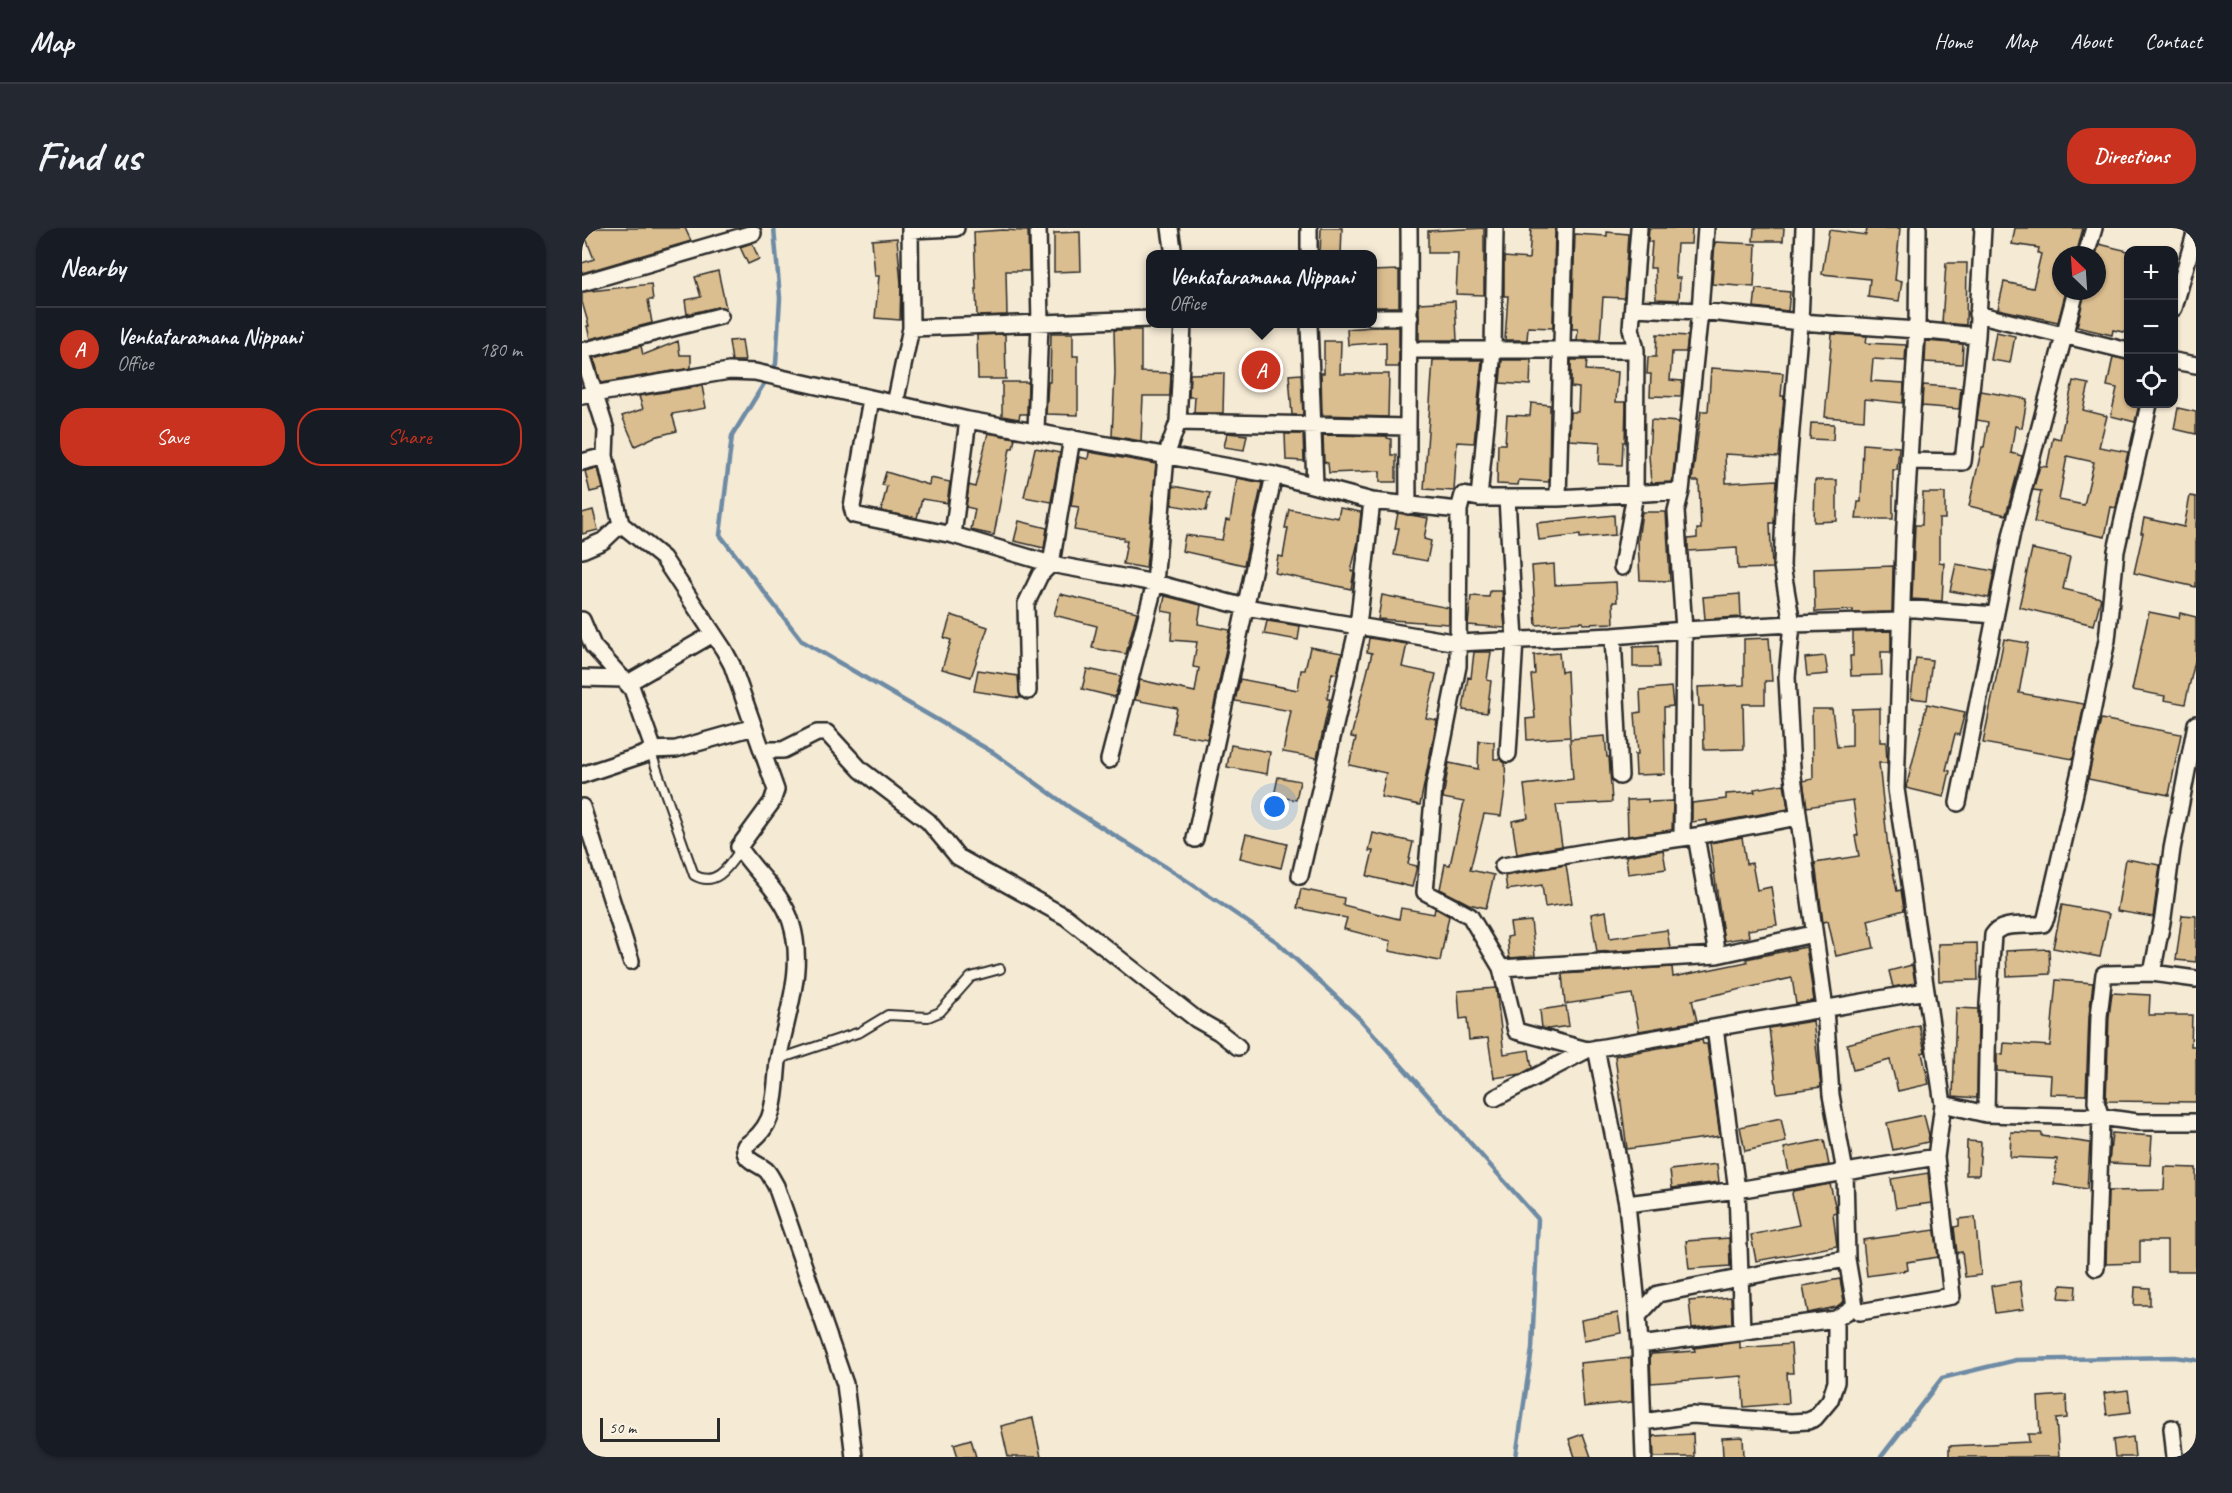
<!DOCTYPE html>
<meta charset="utf-8">
<style>
body{margin:0;font-family:Caveat,sans-serif;background:#242831;color:#f1f3f6}
.controls{position:absolute;right:18px;top:18px;display:grid;overflow:hidden;border-radius:12px;box-shadow:0 2px 4px #0004}
.controls button{width:54px;height:54px;display:grid;place-items:center;padding:0;border:0;border-bottom:2px solid #363941;background:#171b24;color:#f1f3f6;font:30px sans-serif}
.compass{position:absolute;left:1470px;top:18px;width:54px;height:54px;border-radius:50%;background:#171b24;box-shadow:0 2px 4px #0004;rotate:335deg}
.scale{position:absolute;left:18px;bottom:15px;width:120px;box-sizing:border-box;padding-left:6px;border:3px solid #2b2b2b;border-top:0;font-size:16px;line-height:21px;white-space:nowrap;color:#2b2b2b;-webkit-text-stroke:4px #fcf5e5;paint-order:stroke}
.you{position:absolute;left:693px;top:579px;width:21px;height:21px;margin:-15px;border:4px solid #fff;border-radius:50%;background:#1a73e8;box-shadow:0 0 0 9px #1a73e833}
.badge{display:grid;place-items:center;width:39px;height:39px;border-radius:50%;background:#c8321e;color:#fff;font-size:20px;font-weight:700}
.pin{position:absolute;translate:-50% -50%;border:3px solid #fff;box-shadow:0 2px 6px #0006}
.popup{position:absolute;left:564px;top:22px;width:231px;height:78px;box-sizing:border-box;display:grid;place-content:center;border-radius:12px;background:#171b24;filter:drop-shadow(0 2px 4px #0005);font-size:20px;white-space:nowrap;color:#9ea1a6}
.popup b{font-size:22px;color:#f1f3f6}
.popup::after{content:'';position:absolute;left:50%;top:100%;margin-left:-12px;border:12px solid transparent;border-top-color:#171b24}
.list{margin:0;padding:0;list-style:none}
h2{display:flex;justify-content:space-between;align-items:center;height:78px;margin:0;padding:0 24px;font-size:26px}
h2 small{font-size:20px;font-weight:400;color:#9ea1a6}
.list li{display:grid;grid-template-columns:39px 1fr auto;gap:18px;align-items:center;box-sizing:border-box;height:84px;padding:0 24px;border-top:2px solid #363941}
.list b{display:block;font-size:22px;white-space:nowrap}
.list p{margin:0;font-size:20px;white-space:nowrap;color:#9ea1a6}
.list em{font-size:20px;font-style:normal;color:#9ea1a6}
.actions{display:flex;gap:12px;padding:18px 24px}
.actions a{flex:1;padding:14px 0;border:2px solid #c8321e;border-radius:24px;text-align:center;font-size:21px;color:#c8321e}
.actions .main{background:#c8321e;color:#fff}
.icon{flex:none;width:33px;height:33px;fill:none;stroke:currentColor;stroke-width:2;stroke-linecap:round;stroke-linejoin:round}
.map{position:relative;flex:none;width:1614px;height:1229px;overflow:hidden;border-radius:24px}
header{display:flex;align-items:center;gap:36px;box-sizing:border-box;height:84px;padding:0 30px;background:#171b24;border-bottom:2px solid #363941}
header strong{font-size:28px}
nav{display:flex;gap:33px;margin-inline-start:auto;font-size:21px}
.intro{display:flex;align-items:center;justify-content:space-between;box-sizing:border-box;height:144px;padding:0 36px}
h1{margin:0;font-size:42px}
.button{padding:15px 27px;border-radius:24px;background:#c8321e;color:#fff;font-size:21px;font-weight:700}
main{display:flex;gap:36px;padding:0 36px}
aside{flex:1;background:#171b24;border-radius:24px;box-shadow:0 2px 4px #0004}
.map>svg:first-child{display:block}
</style>
<header>
<strong>Map</strong>
<nav><a>Home</a><a>Map</a><a>About</a><a>Contact</a></nav>
</header>
<div class="intro"><h1>Find us</h1><a class="button">Directions</a></div>
<main>
<aside>
<h2>Nearby<small></small></h2>
<ul class="list">
<li><span class="badge">A</span><div><b>Venkataramana Nippani</b><p>Office</p></div><em>180 m</em></li>
</ul>
<div class="actions"><a class="main">Save</a><a>Share</a></div>
</aside>
<div class="map">
<svg width="1614" height="1229" viewBox="0 0 1614 1229">
<rect width="100%" height="100%" fill="#f5ead4"/>
<filter id="ink" filterUnits="userSpaceOnUse"><feTurbulence type="fractalNoise" baseFrequency=".0167" numOctaves="2"/><feDisplacementMap in="SourceGraphic" scale="12" xChannelSelector="R" yChannelSelector="G"/><feConvolveMatrix kernelMatrix="1 2 1 2 8 2 1 2 1" color-interpolation-filters="sRGB"/></filter>
<g filter="url(#ink)">
<g fill="none" stroke-linecap="round" stroke-linejoin="round">
<path stroke="#6e8ba5" stroke-width="4.5" d="M192,0L198,70L194,136L150,208L138,307L220,413L412,525L490,581L595,646L695,714L778,791L956,991L950,1121L934,1229
M1299,1229L1360,1150L1434,1132L1593,1129L1614,1132"/>
</g>
<path fill="#dbbe8f" stroke="#2b2b2b" stroke-width="1.5" fill-rule="evenodd" d="M0,0H103L109,13L0,45V35L12,31Z
M739,0H760L759,27H738Z
M902,0V67L874,66L876,25H846V3Z
M949,0H973L971,100L946,99L945,112H923L926,68H922V29L947,31Z
M1067,0H1110L1109,16H1095L1093,43L1094,50H1098L1097,72L1074,71L1073,40H1068L1070,14H1066Z
M1172,0H1202L1201,13H1171Z
M1285,0H1318L1313,52L1320,53L1317,73L1286,69L1288,51L1240,46L1247,2L1284,7Z
M1433,0H1501L1494,27H1479V63H1484L1476,94L1416,81L1422,54L1451,60L1459,26L1456,25L1457,20L1430,16Z
M421,2L446,3L447,43H424L425,87L395,88L392,4Z
M498,4L499,43L472,44V5Z
M1025,4L1046,6L1042,70L1021,69L1018,112H995L996,101H990L993,6L1025,8Z
M315,10L319,56L318,92L293,90L297,48H293L290,12Z
M1133,14L1174,16L1172,59L1130,56Z
M170,15L177,31L166,36L158,19Z
M1517,16L1546,23V105L1531,102L1530,107L1495,99L1503,63H1515L1514,27Z
M1364,35H1385L1384,97L1360,95Z
M817,42V79H790V43Z
M136,43L144,80L136,79L105,86L103,72L119,69L113,49Z
M69,56L71,72H66L70,95L8,111L5,98H7L0,74V64Z
M1174,61L1208,64L1206,83L1172,79Z
M873,73L875,112H837V75Z
M790,99H817V139H804V114L766,117L765,101Z
M532,102H559V144L589,145L588,168H561L559,213L530,208L533,145Z
M1414,104L1433,108L1428,135L1409,132Z
M469,105H491V128H496V187L464,186L466,154H468Z
M423,106L424,151H396L395,107Z
M1075,106L1106,108L1104,124H1090L1088,152L1100,153L1099,169L1068,168L1069,146H1065L1066,129H1074Z
M1250,106L1285,108L1284,115L1324,117L1323,133L1291,131L1289,153L1322,155L1321,175L1283,171L1282,192L1243,189Z
M160,112L163,133H150L147,113Z
M96,113L98,127H109V140L19,155L12,130L59,118L61,127Z
M742,113H759L758,146H807L806,189L740,187L739,145H742Z
M1344,113L1381,116L1380,136L1343,134Z
M1531,129L1546,132V176H1557L1553,194L1529,188L1535,160L1525,158Z
M851,132H900L892,215L875,214L872,263L842,261Z
M920,132H949L948,157L918,155Z
M989,132H1005L1004,142L1036,144L1034,174H1044L1043,214H1041L1040,237L1017,236L1018,214L987,212L988,184H996L997,160L989,159Z
M1129,140L1201,145L1199,168H1202L1197,229L1143,226L1144,255L1195,252L1192,295H1188L1190,340L1156,341L1155,320L1106,323V311L1115,310V301H1119L1117,253H1110L1119,183H1126Z
M642,145L641,185H612L613,169H607L608,146Z
M719,146L721,187H710L707,147Z
M1491,153L1507,156L1501,182L1525,188L1517,219L1546,224L1534,280L1529,279L1523,309L1452,294L1459,263L1451,262L1458,238L1465,239L1471,209L1478,211ZM1485,228L1512,234L1502,277L1477,272Z
M420,154H446L445,186H438L437,191L420,188Z
M1341,157L1379,160L1377,181L1340,178Z
M120,158L124,180L90,186L95,203L72,209L53,218L40,188L61,181L57,168Z
M1399,163L1445,171L1440,200L1433,198L1429,225L1440,228L1424,287L1387,278L1400,219H1402L1406,194L1395,192Z
M949,175L968,177L967,254L937,252L936,257L915,256L916,216H923L925,187L948,188Z
M1596,180L1614,184V206L1592,201Z
M1069,192L1097,194L1090,254L1069,255L1067,227Z
M1229,195L1252,196L1251,212L1228,211Z
M406,205L433,210L431,220H428L412,307L389,302L393,281L384,279L387,257L393,259Z
M645,205L665,207L662,222L642,219Z
M703,206H721L722,233L704,232Z
M741,207L805,208V210L809,211V227H814V254H798V243L747,245L746,235L742,234Z
M1281,216L1317,219L1315,242H1311V291H1274L1276,274H1279Z
M453,220L478,225L469,274L442,269Z
M507,224L574,236L564,340L541,336L545,313H541L542,310L492,302L497,279L489,278L497,229L506,231Z
M16,240L21,261L8,264L3,243Z
M304,244L347,257L348,250L368,254L365,275L340,271L335,290L299,283L305,258L300,257Z
M655,250L680,255L662,337L600,323L603,307L640,312L644,292L648,293Z
M1233,252H1255V293L1232,294Z
M591,258L628,265L624,283L590,277Z
M1341,265H1363V291H1357V334L1362,335L1360,373L1330,371L1333,297H1340Z
M1608,268L1614,269V359L1552,345L1561,305H1559L1562,290L1602,299Z
M758,280L779,284L776,314L769,343L772,344L769,361L693,345L696,328L701,329L706,300H703L707,281L756,290Z
M11,282L16,302L0,306V285Z
M1060,284H1084L1088,353L1058,352L1056,313Z
M816,285L846,290L842,311L849,313L845,333L812,327L817,300H813Z
M1032,287L1033,307L998,310V307L957,312L955,295Z
M437,293L465,300L462,320L432,313Z
M1450,321L1488,329L1481,361L1519,370L1512,397L1437,379Z
M972,336L973,357L1034,354L1035,374H1031L1032,395L1001,396V394L954,397L950,338Z
M1374,336L1412,343L1407,370L1368,363Z
M1311,338L1310,384L1271,385V382L1233,384L1232,341Z
M908,363H920L923,400L886,397L889,368L907,369Z
M478,366L555,384L544,426L510,420L515,398L472,387Z
M1158,366L1159,389L1123,391L1121,369Z
M800,367L867,380V396L796,391Z
M583,368L619,377L616,396L648,402L625,511L590,505L595,480L553,472L558,452L613,464L617,440L611,439L615,414L589,412L591,385L580,383Z
M1567,384L1597,390L1598,385L1614,389V429L1603,476L1582,472L1583,468L1550,462Z
M369,387L406,399L389,449L360,441L369,412L362,410Z
M685,393L718,398L716,412L682,406Z
M1309,403V424H1299L1300,447L1269,448L1268,428H1271V404Z
M787,410L825,416L820,439L854,446L844,490L855,492L838,577L799,569L804,545L767,537L774,510L769,509L790,425L785,424Z
M1187,410L1190,453H1183V476H1161L1162,521L1122,522L1121,478H1117L1116,459L1162,457V411Z
M1422,411L1446,415L1437,465L1502,476L1491,531L1401,515Z
M1076,418L1077,439H1051V419Z
M728,419L760,425L755,446L750,445L745,471H748L735,530L701,524L709,483L653,473L658,451L716,462L719,442H723Z
M892,424H909L905,452L909,453L905,485L881,482L886,449L889,450Z
M977,425L979,444L985,443L988,509L945,512L944,491L953,490L949,447L953,446L952,427Z
M1243,428L1246,446L1225,448L1223,430Z
M1334,430L1350,432L1345,472L1329,470Z
M505,441L539,448L533,469L500,461Z
M396,442L436,448L438,470L392,463Z
M1089,459L1091,478L1082,479L1083,546L1054,547L1053,526H1056L1053,485L1059,484L1058,462Z
M1345,476L1383,484L1377,507L1373,506L1364,542L1368,543L1362,569L1324,560Z
M1298,480V514H1304L1305,535H1297L1306,620L1315,663L1319,662L1322,682L1286,692L1292,720L1254,728L1246,693L1241,694L1233,635L1277,628L1273,608L1276,607L1271,572L1225,579L1221,553L1231,551L1230,481H1250L1255,519L1270,518V481Z
M1519,491L1599,506L1587,567L1506,551Z
M1023,508L1025,529H1027L1030,574L974,577L980,618L935,626L930,593L946,590L942,557L991,551L988,511Z
M897,513L912,514V531H918L923,535L924,555L919,588L902,586L888,642L912,647L904,680L887,676L858,661L863,636L868,637L882,574L861,570L867,535L896,541Z
M649,517L688,524L685,546L645,539Z
M696,549L718,553L714,572L692,568Z
M1202,556L1206,581L1125,596V592L1110,594V575L1144,571V566L1173,564L1172,561Z
M1066,571V574L1091,573L1090,602L1046,608L1045,572Z
M791,605L831,614L826,636L835,638L830,659L785,648L791,623H787Z
M664,606L705,616L699,640L658,630Z
M1160,609L1164,636L1170,635L1175,662L1189,659L1195,697L1166,702L1167,709L1142,713L1128,615Z
M1081,622L1084,641L1046,646L1044,628Z
M1544,631L1578,637L1571,689L1535,683Z
M984,637L990,675L963,679L960,657L925,662L923,648Z
M719,661L762,670L761,677L817,691L819,680L852,686L853,680L867,688L858,733L807,723L809,713L762,701L765,690L715,680Z
M1480,677L1527,686L1518,729L1471,720Z
M1024,683L1028,710L1085,702L1088,720L1015,724L1009,686Z
M1600,687L1614,688V734L1594,732Z
M949,693L953,728L927,730L925,709L930,708L928,695Z
M1395,715L1396,752L1357,753L1356,716Z
M1224,719L1232,773L1214,776L1210,750L1110,772L1115,793L1057,803L1050,766L983,776L980,746L1090,739L1091,749L1165,734L1164,731Z
M1467,721L1468,746L1425,748L1424,723Z
M1330,737L1333,755L1311,759L1307,743Z
M1474,752L1511,755L1507,788L1504,867L1468,866L1469,847L1415,843V826L1421,827L1422,815L1468,818Z
M914,760L922,826L947,822L950,840L939,846L912,850L906,810L887,812L885,790L878,791L876,763Z
M1530,765L1568,767L1567,787H1610L1609,818H1614V874L1524,873L1527,789Z
M984,778L987,798L966,801L960,800L958,782Z
M1374,780L1396,781L1395,870L1371,868Z
M1231,793L1239,859L1195,865L1187,800Z
M1337,797L1343,824L1340,825L1347,856L1316,863L1308,832L1271,842L1265,816Z
M1120,812L1121,816H1125L1138,908L1045,921L1033,828Z
M1342,887L1347,907L1346,914L1311,922L1305,895Z
M1199,890L1204,914L1163,923L1158,899Z
M1429,904L1460,905V908L1508,915L1505,961L1472,956L1475,931L1428,929Z
M1530,905L1570,908L1568,937L1527,935Z
M1242,912L1247,937L1207,944L1202,920Z
M1385,913L1399,914L1397,947H1384Z
M1135,936L1137,954L1090,960L1088,942Z
M1583,939L1614,940V1043H1585V1013H1558V1035L1524,1036L1526,963L1582,962Z
M1346,945L1349,975L1314,980L1309,951Z
M1248,956L1254,981V984L1251,985L1255,1018L1174,1033L1169,1007L1217,997L1210,966L1211,963Z
M1393,989L1399,1047L1383,1049L1380,1024L1375,1025L1372,999L1377,998V991Z
M1353,1002L1356,1029L1325,1034L1326,1042L1285,1048L1281,1012Z
M1147,1010L1148,1038L1107,1041L1104,1013Z
M1258,1051L1262,1073L1254,1079L1226,1085L1221,1058Z
M1438,1053L1442,1081L1413,1085L1409,1058Z
M1479,1057L1494,1058L1493,1071L1477,1070Z
M1553,1059L1568,1060V1077H1552Z
M1149,1069L1150,1095L1110,1100L1107,1073Z
M1036,1085L1039,1105L1002,1112L999,1092Z
M1158,1114V1120L1209,1116L1211,1145H1205L1207,1175L1162,1179L1160,1148L1069,1155L1068,1128L1070,1126L1113,1123L1112,1120Z
M1049,1130L1050,1174L1002,1179L998,1135Z
M1546,1162L1549,1184L1525,1187L1522,1165Z
M1484,1167L1485,1190L1474,1191L1477,1229H1367V1218L1447,1214L1446,1206H1458L1456,1169Z
M451,1190L459,1229H426L419,1198Z
M1001,1206L1009,1229H993L987,1211Z
M1111,1206L1112,1229H1072L1071,1208Z
M1161,1209L1162,1229H1141L1140,1210Z
M1551,1209L1553,1229H1533L1531,1212Z
M389,1211L394,1229H376L372,1216Z"/>
<g fill="none" stroke-linecap="round" stroke-linejoin="round">
<defs>
<path id="lane" d="M68,522L112,647C134,660 147,638 158,622
M197,831L278,804L306,787L346,789L358,784L389,749L418,741"/>
<path id="street" d="M588,0L592,27
M1222,0L1218,94L1202,285L1200,338L1210,396L1205,449L1210,541L1243,781L1249,867L1263,944L1265,1031L1203,1041L1076,1066L1056,1088L1058,1117L1254,1091L1273,1078
M1336,0L1335,102L1322,313L1314,561L1344,763
M328,2L374,0
M727,27V0
M1504,27L1512,0
M0,55L171,5
M1051,80L1118,83L1218,94L1335,102L1395,108
M1592,80L1614,2
M1395,86L1546,123
M790,89H828
M727,96L733,257
M329,100L568,91
M828,122H1054
M0,123L138,88
M0,126L24,202L23,228L39,296L81,330L142,422L150,437L194,562L190,574L157,619C173,645 200,664 209,694C224,741 204,786 196,833C194,852 194,873 187,891C181,904 174,910 163,918C161,933 174,934 184,942C188,946 191,953 194,958L263,1156L272,1229
M1592,133L1614,137
M0,168L147,143L173,144L386,192L692,247L790,273L877,282
M289,171L270,279L272,287L371,307
M313,176L329,100L328,0
M386,192L371,307L469,336L573,355L663,379L776,398L718,648
M596,194L825,199
M454,203L458,95L456,0
M1327,233L1381,234L1395,108L1401,0
M0,234L23,228
M897,270L911,122L913,0
M925,270L933,412L926,526
M976,270L983,0
M790,273L776,398L876,415L1031,408L1102,402L1210,396L1319,393
M826,278C825,185 828,93 827,0
M0,322L21,313L39,296
M1040,339L1053,266L1054,122L1049,100L1057,0
M1320,380L1413,387
M0,392L11,418L50,461L70,517L68,522L63,526L0,547
M1031,408L1038,548
M0,450L42,451
M46,455L131,406
M446,463L444,376L458,347L469,336L490,210
M68,522L94,521L172,499
M180,522H201L235,505H245L279,542L346,593L376,629L484,689L614,791L637,804L656,819
M527,532L573,355L584,228L596,194L601,96
M1376,575L1430,304L1494,63
M0,579L49,733
M1114,608L1216,589
M1100,610L1102,402L1094,283L1099,263L1118,83L1124,0
M613,611L692,247
M921,638L1022,621L1114,608L1135,727L1231,706
M919,740L1135,727
M1570,745L1614,751
M1133,800L1155,962L1160,1104
M1014,820L1045,976L1056,1088
M1005,822L934,803L919,740L888,688L843,664L852,559L876,438L877,282L881,267L897,270H976L1099,263
M913,870L1005,822L1344,763L1361,876L1354,929L1370,1068L1278,1084L1273,1078L1265,1031
M1361,876L1404,886L1519,889L1555,894H1614
M1404,886L1406,776L1411,707C1419,693 1446,699 1461,696L1464,690L1498,543L1525,412L1534,323L1567,176
M1045,976L1155,962L1354,929
M1514,1040L1519,889L1514,874L1517,788L1522,746L1570,745L1581,689L1590,621L1614,496
M1058,1117L1062,1229
M1061,1194L1110,1187L1209,1194L1226,1193L1233,1190L1248,1172L1254,1154V1091
M1590,1200L1593,1229"/>
</defs>
<use href="#lane" stroke="#2b2b2b" stroke-width="12"/>
<use href="#street" stroke="#2b2b2b" stroke-width="20"/>
<use href="#lane" stroke="#fcf5e5" stroke-width="8"/>
<use href="#street" stroke="#fcf5e5" stroke-width="15"/>
</g>
</g>
</svg>
<div class="controls">
<button>+</button>
<button>−</button>
<button><svg class="icon" aria-label="locate" viewBox="0 0 24 24"><circle cx="12" cy="12" r="6"/><path d="M12 2v4M12 18v4M2 12h4M18 12h4"/></svg></button>
</div>
<svg class="compass" viewBox="-18 -18 36 36"><path d="M0-13l5 13h-10z" fill="#e53935"/><path d="M0 13l5-13h-10z" fill="#9ea1a6"/></svg>
<div class="scale">50 m</div>
<div class="you"></div>
<div class="pin badge" style="left:679px;top:142px">A</div>
<div class="popup"><b>Venkataramana Nippani</b>Office</div>
</div>
</main>
